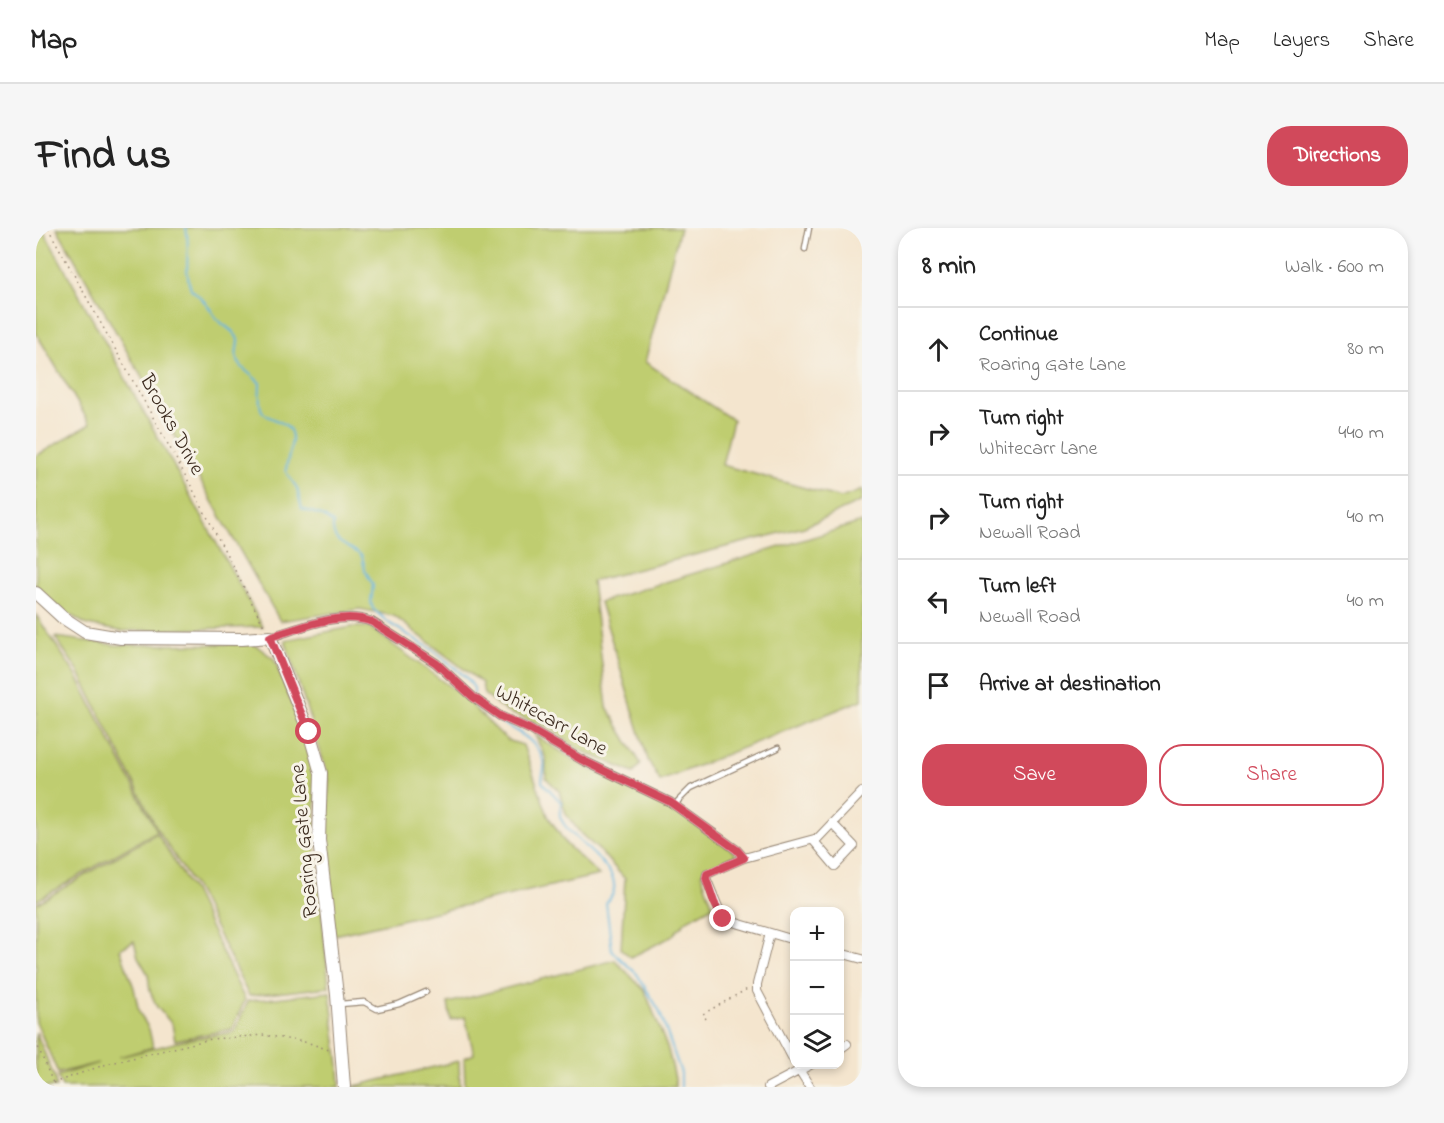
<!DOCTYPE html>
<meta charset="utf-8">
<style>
body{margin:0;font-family:"Indie Flower",sans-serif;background:#f6f6f6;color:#222}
.controls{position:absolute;right:18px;bottom:18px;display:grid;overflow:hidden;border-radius:12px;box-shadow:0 3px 9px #0003}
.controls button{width:54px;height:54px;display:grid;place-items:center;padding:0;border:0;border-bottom:2px solid #e0e0e0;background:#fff;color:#222;font:30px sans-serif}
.stop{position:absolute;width:18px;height:18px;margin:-14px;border:4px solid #d1495b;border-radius:50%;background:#fff}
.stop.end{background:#d1495b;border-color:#fff;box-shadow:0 2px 6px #0008}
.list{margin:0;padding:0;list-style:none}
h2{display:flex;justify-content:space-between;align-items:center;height:78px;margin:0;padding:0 24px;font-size:26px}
h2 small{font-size:20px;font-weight:400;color:#767676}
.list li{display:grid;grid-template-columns:39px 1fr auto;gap:18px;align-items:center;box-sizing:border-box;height:84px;padding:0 24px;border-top:2px solid #e0e0e0}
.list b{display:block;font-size:22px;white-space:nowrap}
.list p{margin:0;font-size:20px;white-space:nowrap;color:#767676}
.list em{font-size:20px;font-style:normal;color:#767676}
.actions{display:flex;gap:12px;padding:18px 24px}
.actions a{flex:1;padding:14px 0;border:2px solid #d1495b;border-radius:24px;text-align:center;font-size:21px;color:#d1495b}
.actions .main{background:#d1495b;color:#fff}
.icon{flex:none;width:33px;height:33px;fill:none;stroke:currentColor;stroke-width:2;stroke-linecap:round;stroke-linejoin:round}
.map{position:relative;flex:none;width:826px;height:859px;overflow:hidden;border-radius:24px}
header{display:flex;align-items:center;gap:36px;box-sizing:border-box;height:84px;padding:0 30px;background:#fff;border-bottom:2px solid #e0e0e0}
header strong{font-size:28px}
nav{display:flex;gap:33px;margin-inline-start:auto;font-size:21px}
.intro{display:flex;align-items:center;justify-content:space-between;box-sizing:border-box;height:144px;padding:0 36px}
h1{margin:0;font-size:42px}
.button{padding:15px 27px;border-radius:24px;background:#d1495b;color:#fff;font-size:21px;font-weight:700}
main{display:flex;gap:36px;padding:0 36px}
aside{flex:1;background:#fff;border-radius:24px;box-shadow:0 3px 9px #0003}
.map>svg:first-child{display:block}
</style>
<header>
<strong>Map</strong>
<nav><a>Map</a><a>Layers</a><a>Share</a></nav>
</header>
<div class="intro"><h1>Find us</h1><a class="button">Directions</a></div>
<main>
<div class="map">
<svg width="826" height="859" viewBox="0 0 826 859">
<rect width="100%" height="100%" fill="#f7f3e8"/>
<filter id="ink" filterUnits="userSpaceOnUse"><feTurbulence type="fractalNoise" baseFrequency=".0167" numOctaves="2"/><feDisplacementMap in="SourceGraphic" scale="12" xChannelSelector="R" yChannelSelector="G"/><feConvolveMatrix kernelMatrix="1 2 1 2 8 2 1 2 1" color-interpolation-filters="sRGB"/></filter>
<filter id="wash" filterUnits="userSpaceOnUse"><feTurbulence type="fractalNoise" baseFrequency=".008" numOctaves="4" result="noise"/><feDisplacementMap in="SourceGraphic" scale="24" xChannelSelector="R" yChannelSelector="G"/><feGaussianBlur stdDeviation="1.35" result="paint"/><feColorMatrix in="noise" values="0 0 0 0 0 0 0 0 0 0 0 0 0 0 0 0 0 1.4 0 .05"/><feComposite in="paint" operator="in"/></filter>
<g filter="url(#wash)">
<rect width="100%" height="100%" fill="#f4e5ce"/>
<path fill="#bfcd6f" stroke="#7d7c46" stroke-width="1.5" d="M0,0H6L227,399L84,403L51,397L16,376L0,358V228L54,196L0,105Z
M21,0H644L609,134L697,192L686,237L805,270L826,262V273L768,299L556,353L571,479L605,536L598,545L544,522L512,499L471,484L448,466L446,455L358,388L324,381L244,393Z
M826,294V472L624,553L612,532L564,374Z
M0,387L40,447L121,603L0,673Z
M316,399H333L424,466L471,512L487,517L512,588L530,616L563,647L298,707L290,604L293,551L249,412Z
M19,409L79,417L218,416L238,431L268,507L280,550L279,613L293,759L213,768L160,661L123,604L42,443Z
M499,507L546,537L635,580L696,622L700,627L665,646L677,678L651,692L635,709L595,729L585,721L589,651L564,623L545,606L530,586L523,563L510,550V531Z
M121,605L157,663L209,772L196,801L139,812L136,796L121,779L114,763L112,746L102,729L98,713L84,721L98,760L103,784L113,801L117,819L83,829L154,811L198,804L212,773L294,764L303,838L304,859H26L21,848L62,835L22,845L0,794V676Z
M579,732L609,763L632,822L639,850V859H429L428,830L438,826L429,789L415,792L412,775Z
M0,804L19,851L20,859H0Z
M423,833L424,859H315Z"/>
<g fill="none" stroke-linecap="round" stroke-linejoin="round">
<path stroke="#63b5de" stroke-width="2" d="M150,0C155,21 147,40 155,61C166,69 172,77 179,88C184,97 200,102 202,112C202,119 199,124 201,131C205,142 216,146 224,155C224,163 222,176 226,183C233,194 256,191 256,211C256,221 250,233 250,244L261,260L266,281L285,287L297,295C295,318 313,316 326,328L329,342L337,357L335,374L337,381L353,395L398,423L431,450L438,460V466
M439,475C458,498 500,502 508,535C509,541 506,547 506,554L525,574C525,579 523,583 524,588C532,615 602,645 570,675L576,723L601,746L623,782L645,845V859"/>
</g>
</g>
<g filter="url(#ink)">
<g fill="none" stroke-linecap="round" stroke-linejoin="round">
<defs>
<path id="lane" d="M769,21L773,0
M640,578L642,573L655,560L742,520
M304,776L328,774L341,781L363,776L390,764"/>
<path id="street" d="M234,409C265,400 305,382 336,394L400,435L437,469L464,488L493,501L546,532L634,574L701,622L708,630
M777,612L799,638L818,618L796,595
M734,705L721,756V763L758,833
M758,712L687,691L670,650L671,646L708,630L782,610L826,564
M804,725L826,731
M804,821L811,816
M762,840L774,859
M732,859L776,836"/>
<path id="secondary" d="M0,365L26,389L49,404L85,410L206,411L234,409L273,504L285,545L283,612L301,767L308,859"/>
</defs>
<use href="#lane" stroke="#988876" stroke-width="7"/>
<use href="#street" stroke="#988876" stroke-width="10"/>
<use href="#secondary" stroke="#988876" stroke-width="14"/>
<path stroke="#988876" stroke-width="1.5" stroke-dasharray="1.5 4.5" stroke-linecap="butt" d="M12,0L154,256L229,400
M670,791L667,786L713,760
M0,814L17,855L16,859
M17,855L71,836L175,811L229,807L273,815L296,823"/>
<use href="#lane" stroke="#fff" stroke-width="4.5"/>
<use href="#street" stroke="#fff" stroke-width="8"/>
<use href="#secondary" stroke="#fff" stroke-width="12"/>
</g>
</g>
<g fill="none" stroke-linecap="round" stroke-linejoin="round" filter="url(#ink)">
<path stroke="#d1495b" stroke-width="8" d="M273,504L234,409C265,400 305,382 336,394L400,435L437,469L464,488L493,501L546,532L634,574L701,622L708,630L671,646L670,650L678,674L687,691"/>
</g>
<g text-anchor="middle" stroke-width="6" stroke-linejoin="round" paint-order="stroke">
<g font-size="21" fill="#3b2a1e" stroke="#f7f3e8">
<text transform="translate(137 196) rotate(61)" y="7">Brooks Drive</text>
<text transform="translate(516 491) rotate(29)" y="7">Whitecarr Lane</text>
<text transform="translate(267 613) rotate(-95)" y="7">Roaring Gate Lane</text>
</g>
</g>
</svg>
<div class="controls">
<button>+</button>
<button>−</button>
<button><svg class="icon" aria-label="layers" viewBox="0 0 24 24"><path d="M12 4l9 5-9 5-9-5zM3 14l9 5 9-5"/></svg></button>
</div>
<div class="stop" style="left:273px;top:504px"></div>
<div class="stop end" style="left:687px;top:691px"></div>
</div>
<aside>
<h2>8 min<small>Walk · 600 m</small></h2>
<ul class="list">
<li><svg class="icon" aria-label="ahead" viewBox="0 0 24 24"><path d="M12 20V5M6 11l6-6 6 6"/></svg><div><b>Continue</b><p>Roaring Gate Lane</p></div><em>80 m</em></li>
<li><svg class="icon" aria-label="right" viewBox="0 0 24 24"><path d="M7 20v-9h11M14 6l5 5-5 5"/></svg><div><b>Turn right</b><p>Whitecarr Lane</p></div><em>440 m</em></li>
<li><svg class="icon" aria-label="right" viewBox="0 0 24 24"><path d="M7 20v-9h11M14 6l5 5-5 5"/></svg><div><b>Turn right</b><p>Newall Road</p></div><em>40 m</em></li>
<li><svg class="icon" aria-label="left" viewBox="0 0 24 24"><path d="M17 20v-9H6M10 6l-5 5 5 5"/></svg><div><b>Turn left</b><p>Newall Road</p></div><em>40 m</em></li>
<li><svg class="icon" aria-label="arrive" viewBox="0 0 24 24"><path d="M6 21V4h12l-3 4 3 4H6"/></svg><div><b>Arrive at destination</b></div></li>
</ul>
<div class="actions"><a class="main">Save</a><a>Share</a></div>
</aside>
</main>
